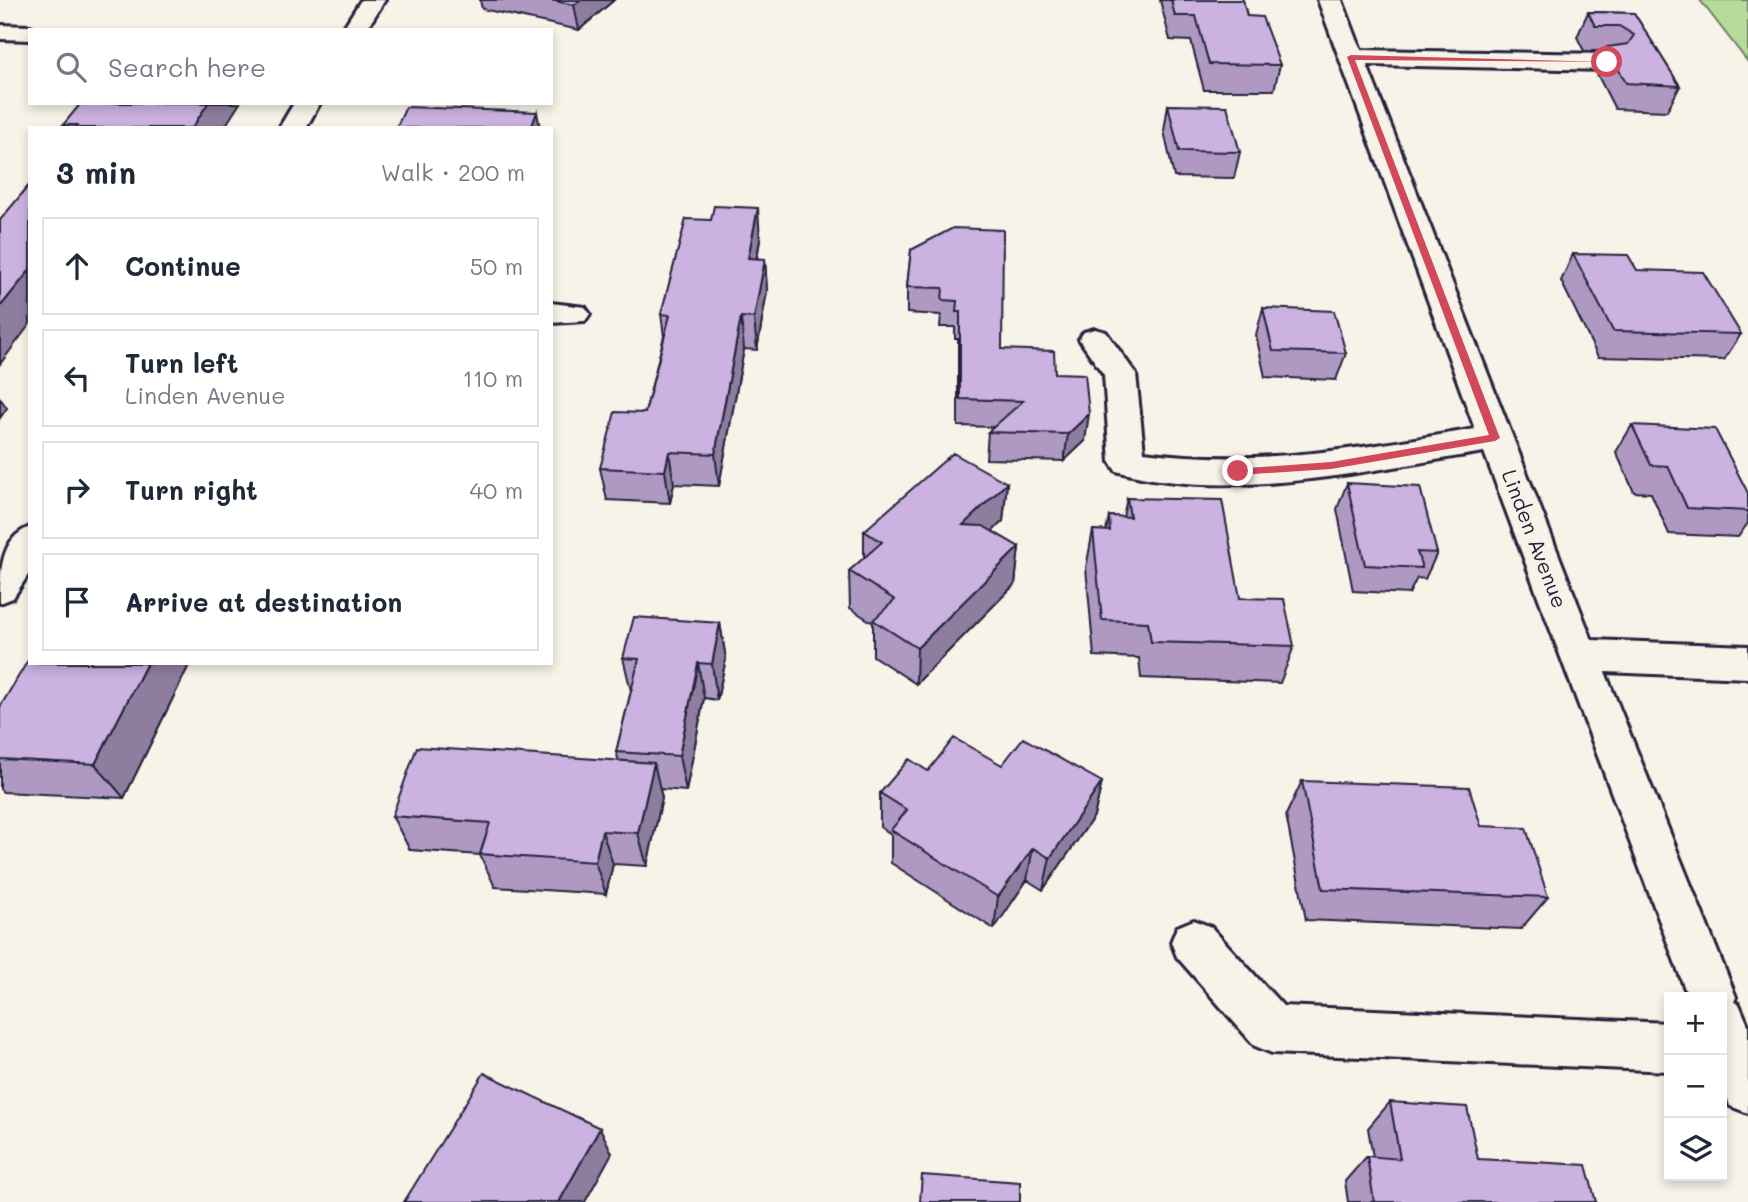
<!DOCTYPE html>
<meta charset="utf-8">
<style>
body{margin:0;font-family:Mali,sans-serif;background:#f2f2f3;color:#1f2937}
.controls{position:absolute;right:21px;bottom:21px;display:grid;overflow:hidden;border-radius:0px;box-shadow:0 4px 10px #0003}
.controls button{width:63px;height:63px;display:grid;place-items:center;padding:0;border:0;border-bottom:2px solid #e0e1e3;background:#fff;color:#1f2937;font:35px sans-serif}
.stop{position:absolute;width:21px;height:21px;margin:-16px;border:5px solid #d1495b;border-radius:50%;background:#fff}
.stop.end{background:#d1495b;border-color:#fff;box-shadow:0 2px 7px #0008}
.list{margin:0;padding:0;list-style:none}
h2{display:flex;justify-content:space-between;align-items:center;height:91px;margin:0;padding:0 28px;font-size:30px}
h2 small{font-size:23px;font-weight:400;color:#747a83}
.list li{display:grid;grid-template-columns:46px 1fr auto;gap:21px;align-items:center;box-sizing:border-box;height:98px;margin:0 14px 14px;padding:0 14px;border:2px solid #e0e1e3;border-radius:0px}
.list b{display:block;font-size:26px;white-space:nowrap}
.list p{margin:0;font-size:23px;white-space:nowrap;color:#747a83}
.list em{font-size:23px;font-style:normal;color:#747a83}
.icon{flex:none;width:38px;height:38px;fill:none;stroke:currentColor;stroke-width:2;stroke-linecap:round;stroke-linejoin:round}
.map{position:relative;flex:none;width:1748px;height:1202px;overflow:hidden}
.search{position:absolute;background:#fff;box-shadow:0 4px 10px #0003;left:28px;top:28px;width:525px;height:77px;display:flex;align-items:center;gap:18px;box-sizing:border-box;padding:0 24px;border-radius:0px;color:#747a83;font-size:26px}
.panel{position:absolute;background:#fff;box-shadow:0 4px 10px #0003;left:28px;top:126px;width:525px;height:539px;border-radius:0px}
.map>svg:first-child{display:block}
</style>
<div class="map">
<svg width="1748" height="1202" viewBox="0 0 1748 1202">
<rect width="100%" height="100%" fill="#f7f3e8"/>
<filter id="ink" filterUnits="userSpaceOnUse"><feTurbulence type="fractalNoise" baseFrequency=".0143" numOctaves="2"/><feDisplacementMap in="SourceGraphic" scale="14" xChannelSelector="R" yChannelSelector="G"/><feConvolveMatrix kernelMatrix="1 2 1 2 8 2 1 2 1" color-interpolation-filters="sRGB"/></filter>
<g filter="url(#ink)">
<path fill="#b5dc98" stroke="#6c7f6a" stroke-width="2" d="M1700,0H1748V62Z"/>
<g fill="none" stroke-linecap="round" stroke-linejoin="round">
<defs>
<path id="minor" d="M361,0H385L366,30H342Z
M1318,0H1342L1361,50L1607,54L1616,57L1620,62L1616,67L1607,70L1367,65L1592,640L1748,646V678L1605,672L1736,997L1734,1002L1739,1004L1748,1025V1113L1730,1106L1722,1085V997H1688L1484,452C1370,470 1229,503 1116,471L1110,462L1104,375L1079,339L1084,332L1095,329L1106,332L1136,374L1144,452C1257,467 1365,448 1475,429Z
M0,25L30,26L40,30H30V40L0,39Z
M294,103H320L306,128H279Z
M551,303L585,307L590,314L585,321L551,323Z
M30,527V572L13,598L0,603C0,573 0,538 30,527Z
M1194,920L1211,927L1283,1006L1669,1023V1071L1272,1053L1255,1046L1177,957L1171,942L1177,927Z"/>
</defs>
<use href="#minor" stroke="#22223b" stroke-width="6"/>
<use href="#minor" fill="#f7f3e8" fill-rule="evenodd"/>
</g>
<path fill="#af99c2" stroke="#22223b" stroke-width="2" d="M480,0H614L579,30L482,9Z
M1160,0H1243L1247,16L1280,65L1274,90H1204L1191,41L1170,40Z
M1588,12L1634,13L1680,86L1667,111L1615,109L1596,72L1605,51H1584L1577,37Z
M1168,105L1240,152L1234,178L1174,177L1164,131Z
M63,125L224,128H64Z
M760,240L757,259H765L767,291L757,350L744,349L719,486L674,484L670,503L607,500L600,468L645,413L664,336L661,314Z
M911,250L1002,349L1055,373L1085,441L1064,461L986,459L988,432L994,427L958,426V339H955V327H940L941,315L907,313V287Z
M1573,254L1637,270L1741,334L1724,360L1598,357L1561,281Z
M1263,308L1346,353L1336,380L1265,377L1256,335Z
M1632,425L1748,493V523L1738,537L1669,534L1651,493L1634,492L1616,452Z
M1007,483L1003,521L992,531L1019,547L1015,584L916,684L873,656V623L850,608L849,571L864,558V531Z
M1347,483L1437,553L1425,579L1417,578L1409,594L1353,591L1337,509Z
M1127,498L1294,646L1280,683L1141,678L1139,658L1094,656L1086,568L1093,530L1106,531L1109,516L1123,517Z
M720,623L726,659L717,700L704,698L686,791L660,789L662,798L647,866L613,864L606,894L495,887L480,855L410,850L392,816L619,761L616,752L631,691L623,658Z
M30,663H190L124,798L3,792L0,789V707Z
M1002,765L1102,782L1094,816L1043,890L1027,880L994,929L891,863V834L880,827V793L928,771Z
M1302,781L1481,826L1548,897L1521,929L1306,920L1286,815Z
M1390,1102L1478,1159L1596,1202H1348L1345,1181L1367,1156L1373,1157L1368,1128Z"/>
<path fill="#8e7d9e" stroke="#22223b" stroke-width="2" d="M581,0H614L579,30L574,5Z
M208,103H240L224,128H192Z
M537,112L540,128H531Z
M758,208L760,240L750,291L748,258Z
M765,259L767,291L757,350L754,318Z
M30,270V324L0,364V307Z
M741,317L744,349L719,486L715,454Z
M0,398L7,408L0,418Z
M1089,414L1085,441L1064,461L1068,434Z
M669,452L674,484L670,503L665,471Z
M1007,483L1003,521L960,563L963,525Z
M1019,547L1015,584L916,684L917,648Z
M720,623L726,659L717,700L712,664Z
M147,663H190L124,798L95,764Z
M698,663L704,698L686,791L679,756Z
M654,763L662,798L647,866L638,833Z
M1102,782L1094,816L1043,890L1050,858Z
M602,831L613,864L606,894L595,862Z
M1033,848L1027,880L994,929L998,897Z
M600,1128L612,1153L585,1202H559Z"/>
<path fill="#cbb2e1" stroke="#22223b" stroke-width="2" d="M550,0H581L574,5Z
M1171,0H1243L1247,16L1262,17L1280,65L1209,64L1196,16H1175Z
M1588,12L1634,13L1680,86L1626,83L1607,47L1628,44L1634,35L1619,26H1595Z
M81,103H208L192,128H76L78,125H63Z
M1168,105L1227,106L1240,152L1179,151Z
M406,107L537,112L531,128H396Z
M30,184V270L0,307V220Z
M714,206L758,208L748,258L765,259L754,318L741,317L715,454L669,452L665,471L600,468L615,412L645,413L670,315L661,314L686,219L711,220Z
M953,228L1003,230L1002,349L1054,351L1055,373L1085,374L1089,414L1068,434L988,432L1023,401L960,399V312H956L957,301L942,300L943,288L907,287L911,250Z
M1573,254L1628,255L1637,270L1703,272L1741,334L1613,331Z
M1263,308L1334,311L1346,353L1273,351Z
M1632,425L1715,429L1748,493V511L1687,508L1668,466L1651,465Z
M953,453L1007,483L963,525L983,526L1019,547L917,648L873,620L895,600L849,571L882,542L864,531Z
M1347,483L1420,487L1437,553L1417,552L1422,568L1365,565Z
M1127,498L1222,500L1240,598L1284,599L1294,646L1151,642L1148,622L1102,620L1093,530L1110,531L1109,516L1130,517Z
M634,617L720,623L712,664L698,663L679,756L616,752L639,659L623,658Z
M30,657V663H147L95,764L0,759V707Z
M954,738L1002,765L1023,738L1102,782L1050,858L1033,848L998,897L891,830L907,810L880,793L909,759L928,771Z
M417,747L654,763L638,833L602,831L595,862L480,854L490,823L392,816Z
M1302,781L1469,787L1481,826L1526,828L1548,897L1323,889Z
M484,1073L600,1128L559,1202H404Z
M1390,1102L1467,1107L1478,1159L1586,1165L1596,1202H1374L1367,1156L1400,1159Z
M922,1175L1020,1182V1202H920Z"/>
</g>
<path fill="#d1495b" d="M1351,55L1611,62L1355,60L1500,438L1495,441L1331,469L1238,475L1233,471L1234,469L1331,462L1489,435L1347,57Z"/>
<g text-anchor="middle" stroke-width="5" stroke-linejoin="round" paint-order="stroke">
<g font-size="21" fill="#22223b" stroke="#f7f3e8">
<text transform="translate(1534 539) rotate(69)" y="7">Linden Avenue</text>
</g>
</g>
</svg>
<div class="controls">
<button>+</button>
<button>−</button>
<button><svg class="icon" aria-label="layers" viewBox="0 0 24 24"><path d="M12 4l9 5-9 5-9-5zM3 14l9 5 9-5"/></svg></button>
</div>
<div class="stop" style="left:1607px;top:62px"></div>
<div class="stop end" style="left:1238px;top:471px"></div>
<div class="search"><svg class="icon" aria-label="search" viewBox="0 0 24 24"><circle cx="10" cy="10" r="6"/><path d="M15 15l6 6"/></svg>Search here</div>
<section class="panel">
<h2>3 min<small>Walk · 200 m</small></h2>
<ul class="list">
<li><svg class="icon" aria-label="ahead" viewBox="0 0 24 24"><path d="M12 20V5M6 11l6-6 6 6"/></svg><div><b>Continue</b></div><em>50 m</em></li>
<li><svg class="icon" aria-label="left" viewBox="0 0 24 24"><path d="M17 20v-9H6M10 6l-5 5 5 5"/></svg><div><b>Turn left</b><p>Linden Avenue</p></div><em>110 m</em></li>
<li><svg class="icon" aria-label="right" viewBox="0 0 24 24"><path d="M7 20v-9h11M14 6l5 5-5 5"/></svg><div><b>Turn right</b></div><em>40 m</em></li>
<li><svg class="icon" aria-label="arrive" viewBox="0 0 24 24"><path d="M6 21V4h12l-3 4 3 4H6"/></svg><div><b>Arrive at destination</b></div></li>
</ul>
</section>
</div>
